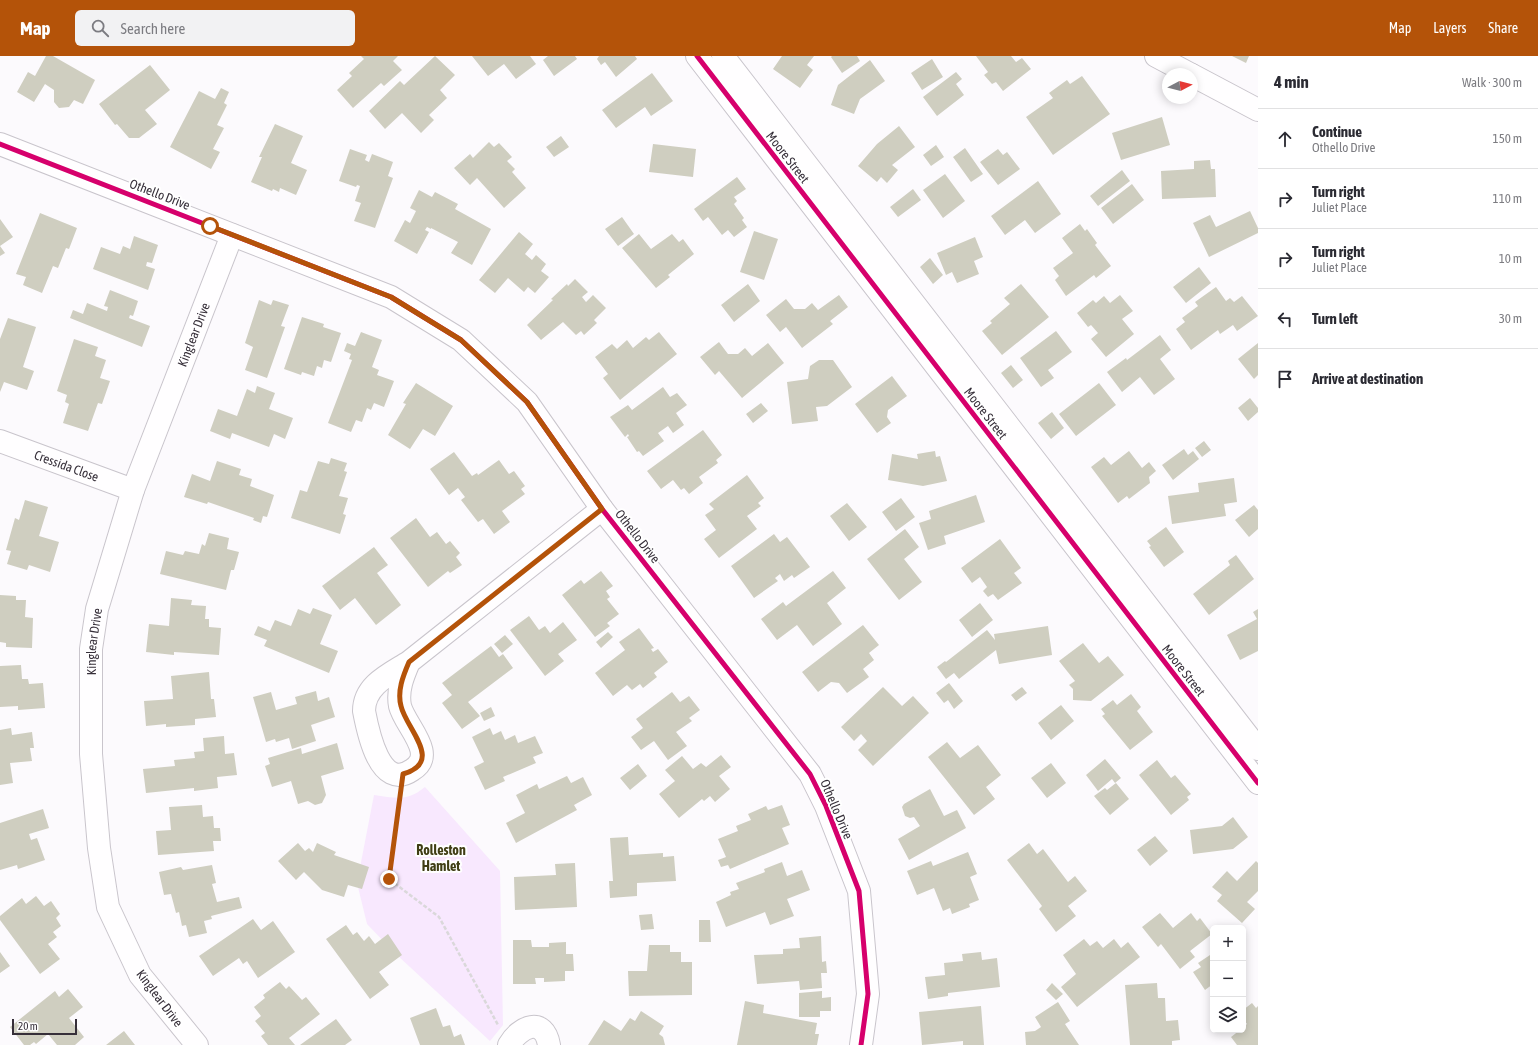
<!DOCTYPE html>
<meta charset="utf-8">
<style>
body{margin:0;font-family:"Asap Condensed",sans-serif;background:#f2f2f3;color:#2b2b33}
.controls{position:absolute;right:12px;bottom:12px;display:grid;overflow:hidden;border-radius:6px;box-shadow:0 2px 10px #0003}
.controls button{width:36px;height:36px;display:grid;place-items:center;padding:0;border:0;border-bottom:1px solid #e1e1e2;background:#fff;color:#2b2b33;font:20px sans-serif}
.compass{position:absolute;left:1162px;top:12px;width:36px;height:36px;border-radius:50%;background:#fff;box-shadow:0 2px 10px #0003;rotate:83deg}
.scale{position:absolute;left:12px;bottom:10px;width:65px;box-sizing:border-box;padding-left:4px;border:2px solid #362f39;border-top:0;font-size:11px;line-height:14px;white-space:nowrap;color:#362f39;-webkit-text-stroke:3px #fff;paint-order:stroke}
.stop{position:absolute;width:12px;height:12px;margin:-9px;border:3px solid #b45309;border-radius:50%;background:#fff}
.stop.end{background:#b45309;border-color:#fff;box-shadow:0 1px 4px #0008}
.list{margin:0;padding:0;list-style:none}
h2{display:flex;justify-content:space-between;align-items:center;height:52px;margin:0;padding:0 16px;font-size:17px}
h2 small{font-size:13px;font-weight:400;color:#7c7c81}
.list li{display:grid;grid-template-columns:26px 1fr auto;gap:12px;align-items:center;box-sizing:border-box;height:60px;padding:0 16px;border-top:1px solid #e1e1e2}
.list b{display:block;font-size:15px;white-space:nowrap}
.list p{margin:0;font-size:13px;white-space:nowrap;color:#7c7c81}
.list em{font-size:13px;font-style:normal;color:#7c7c81}
.icon{flex:none;width:22px;height:22px;fill:none;stroke:currentColor;stroke-width:2;stroke-linecap:round;stroke-linejoin:round}
.map{position:relative;flex:none;width:1258px;height:989px;overflow:hidden}
header{display:flex;align-items:center;gap:24px;box-sizing:border-box;height:56px;padding:0 20px;background:#b45309;color:#fff}
header strong{font-size:19px}
nav{display:flex;gap:22px;margin-inline-start:auto;font-size:14px}
.search{width:280px;height:36px;background:#f2f2f3;display:flex;align-items:center;gap:10px;box-sizing:border-box;padding:0 14px;border-radius:6px;color:#7c7c81;font-size:15px}
main{display:flex}
aside{flex:1;background:#fff}
.map>svg:first-child{display:block}
</style>
<header>
<strong>Map</strong>
<div class="search"><svg class="icon" aria-label="search" viewBox="0 0 24 24"><circle cx="10" cy="10" r="6"/><path d="M15 15l6 6"/></svg>Search here</div>
<nav><a>Map</a><a>Layers</a><a>Share</a></nav>
</header>
<main>
<div class="map">
<svg width="1258" height="989" viewBox="0 0 1258 989">
<rect width="100%" height="100%" fill="#fcfafd"/>
<path fill="#f8e8fe" d="M425,731L500,815L503,969L490,985L397,899L367,868L357,827L374,739C396,742 407,746 425,731Z"/>
<path fill="#cfcec0" d="M46,0H53L95,24L83,48L74,44L69,51L59,52L54,46V34L45,28L34,46L17,36L28,16L35,20Z
M361,0H398L393,5L402,14L384,30L381,27L353,52L337,34L352,20L349,17L364,3Z
M435,0L455,19L440,34L447,42L429,59L434,64L421,77L402,57L385,73L369,55L400,25L404,29Z
M472,0H530L536,8L516,23L504,8L488,20Z
M548,0H575L577,3L554,20L543,4Z
M599,0H635L637,3L616,21L605,6L601,9L597,3Z
M782,0H814L807,9L813,14L800,32L773,13Z
M832,0H857L860,5L842,17L831,1Z
M976,0H1011L1016,6L1022,2L1031,13L1003,35L996,26L992,28L984,19L988,16Z
M1232,0H1249L1246,7Z
M932,3L943,21L922,34L911,17Z
M870,4L885,25L860,43L854,58L831,49L838,29Z
M150,9L170,34L145,54L157,68L139,82H129L117,68L115,69L99,48Z
M956,16L962,23L956,28L964,39L937,60L923,41Z
M652,17L673,45L651,60L645,51L616,72L602,54Z
M1082,20L1110,58L1053,99L1026,61L1053,42L1049,37L1067,24L1070,28Z
M221,32L229,36L224,47L227,49L217,69L224,72L213,93L220,96L211,113L170,91L199,35L215,43Z
M1162,61L1170,89L1121,104L1112,77Z
M275,68L303,80L291,107L307,114L296,139L280,132L279,136L273,133L272,135L251,126L262,101H259Z
M899,70L915,91L892,109L898,114L887,127L881,121L877,126L858,110L877,88Z
M561,80L569,91L554,101L546,91Z
M489,86L494,91L499,87L512,101L507,105L515,113L512,116L526,132L504,152L477,122L470,129L454,112L470,98L473,102Z
M653,88L696,93L693,121L649,116Z
M936,89L944,101L931,110L923,99Z
M965,92L983,118L971,126L953,101Z
M350,93L367,99L365,104L369,106L372,98L393,106L388,120L393,122L375,172L354,165L361,147L355,145L360,130L357,129L356,131L339,125Z
M998,93L1003,99L1007,96L1020,113L998,129L980,106Z
M1210,104L1211,113H1215L1216,141L1162,143L1161,115L1194,113V105Z
M1122,114L1130,125L1098,150L1090,140Z
M945,118L965,145L943,162L923,134Z
M737,121L746,133L734,141L737,145L734,148L744,162L742,164L747,171L734,181L728,174L722,179L708,161L703,165L694,153Z
M1038,125L1061,158L1035,177L1025,164L1005,179L991,160Z
M1132,128L1144,144L1113,168L1101,152Z
M913,133L921,144L898,161L890,151Z
M419,134L432,141L435,136L458,148L455,153L491,173L472,209L451,197L458,186L431,172V173L427,171L425,174L429,176L417,198L394,185L405,164L410,167L416,155L410,152Z
M1250,155L1258,172V177L1209,201L1193,167L1210,159L1216,171Z
M40,157L77,172L69,193L66,192L58,212L53,210L42,237L23,229L26,221L16,218Z
M622,161L634,178L618,190L605,173Z
M0,163L13,181L0,190L5,197L0,200Z
M1080,168L1085,175L1087,173L1097,187L1095,189L1111,210L1096,222L1094,219L1066,240L1055,224L1059,220L1053,212L1073,197L1062,182Z
M754,175L778,183L764,224L740,216Z
M519,176L533,188L525,198L532,204L536,199L546,208L541,215L549,221L535,237L528,231L524,236L508,222L495,237L479,224Z
M639,178L651,193L672,178L679,186L683,183L694,198L668,219L670,221L656,232L622,192Z
M134,180L158,189L152,207L147,206L146,210L155,213L148,234L93,213L101,191L120,198L123,190L130,193Z
M975,181L983,201L974,205L979,218L957,227L952,216L946,219L937,197Z
M930,202L943,219L933,228L920,211Z
M1199,211L1211,227L1186,247L1173,231Z
M575,223L588,236L582,241L586,246L593,239L606,252L594,264L597,267L584,279L581,275L576,279L563,266L541,284L527,269L553,244L551,243L567,228L568,230Z
M748,228L760,245L734,266L721,249Z
M1021,228L1049,261L1002,299L982,275L992,267L990,265L1010,248L1004,242Z
M1216,231L1226,245L1230,242L1234,246L1242,240L1258,260L1237,275L1233,269L1220,278L1218,274L1191,294L1176,273L1185,266L1182,262L1198,250L1195,246Z
M110,234L138,245L133,260L130,259L129,262L150,270L142,291L70,262L73,254L83,258L87,247L107,255L108,251L104,250Z
M839,239L848,251L830,265L833,268L802,292L786,271L780,276L766,259L786,243L794,253H805L812,247L818,254Z
M1120,239L1133,255L1122,263L1134,278L1106,301L1091,283L1098,277L1091,269L1088,271L1077,257L1093,244L1096,247L1104,240L1110,247Z
M259,244L271,249L273,244L289,249L281,270L285,271L267,322L245,314L253,291L245,287Z
M302,261L324,268L323,271L341,277L331,306L324,304L322,312L317,310L314,320L302,316L301,319L284,313Z
M8,262L36,271L23,311L34,315L27,334L4,326L0,336V283Z
M1056,275L1072,296L1048,314L1054,322L1041,331L1020,302Z
M361,276L382,284L372,311L379,314L377,319L394,325L384,351L374,347L371,354L367,352L362,366L356,364L351,376L328,367L352,304L349,303L351,298L344,295L347,287L355,290Z
M659,276L677,298L620,344L603,322L608,318L595,301L612,288L617,293L627,284L633,292L646,281L649,284Z
M1160,279L1171,294L1160,303L1175,323L1154,339L1140,321L1122,336L1107,316L1126,302L1127,304Z
M74,283L98,291L95,300L106,304L100,322L110,325L102,348L98,347L88,375L63,367L69,348L65,346L67,339L57,335Z
M719,286L728,298H738L745,292L752,300L768,287L784,307L742,342L719,315L715,319L700,301Z
M1258,287V319L1254,323L1238,303Z
M819,304H833L852,331L827,350L816,351L818,365L792,368L787,326L808,323L810,310Z
M1011,309L1023,324L1013,332L1001,317Z
M892,320L907,340L888,354L887,361L891,367L877,377L855,348Z
M416,327L453,350L435,380L423,373L410,393L388,379L406,348L403,347Z
M1099,327L1116,349L1076,380L1059,358Z
M257,330L275,337L269,353L293,362L285,383L274,378L269,391L232,377L230,383L210,375L218,353L237,360L247,333L255,337Z
M663,331L670,341L677,337L687,349L676,357L684,369L673,377L668,370L658,377L664,385L643,400L639,395L637,396L627,381L629,380L628,378L625,381L610,361L628,349L632,354Z
M1250,342L1258,352V356L1248,365L1238,352Z
M761,347L768,355L753,367L746,358Z
M1052,356L1064,372L1051,383L1038,367Z
M703,374L722,399L716,404L718,407L699,421L703,427L689,438L684,432L681,434L673,424L661,433L647,415Z
M1204,385L1211,394L1202,401L1195,392Z
M1184,393L1188,399L1193,395L1199,403L1173,424L1162,409Z
M935,395L936,401L940,400L947,425L923,430L888,424L892,398L918,403L917,398Z
M1129,395L1142,412L1149,406L1156,415L1149,421L1150,427L1129,443L1127,440L1118,447L1091,411L1104,401L1111,409Z
M454,396L472,420L477,417L478,419L499,404L509,418L514,415L525,430L521,433L525,438L502,455L510,466L494,478L483,463L478,466L461,444L465,441L458,432L449,439L430,413Z
M331,402L347,407L344,415L347,416L339,440L348,442L343,458L346,459L340,478L291,462L300,434L307,436L318,405L329,408Z
M217,405L241,413L239,419L252,423L250,430L274,439L267,461L263,460L261,467L253,464L254,462L208,446L207,448L184,441L192,418L210,425Z
M747,419L764,442L758,447L761,450L747,460L757,473L719,502L704,483L716,474L705,459L714,453L709,448Z
M1234,422L1237,446L1224,448L1226,460L1172,468L1168,440L1199,436L1198,427Z
M976,439L985,466L944,480L946,488L928,494L919,467L931,463L929,455Z
M901,442L915,461L896,475L882,456Z
M25,444L48,451L39,480L59,486L50,516L29,509L27,514L7,508L11,495L6,494L15,462L19,464Z
M847,447L867,471L849,485L830,460Z
M1254,449L1258,454V473L1249,481L1235,464Z
M416,462L430,481L437,476L446,488L450,485L460,497L456,501L462,509L450,517L448,515L428,531L390,482Z
M1166,471L1184,496L1164,511L1149,491L1151,490L1147,485Z
M905,473L919,491L904,503L922,526L899,544L867,503Z
M209,477L229,482L227,493L239,496L234,514H231L226,534L160,518L166,495L183,499L185,495L199,498L202,488L205,490Z
M774,478L780,486L787,481L810,511L794,522L792,519L784,525L780,518L775,522L778,525L754,542L731,510Z
M1000,483L1021,512L1014,517L1022,527L998,544L993,538L988,541L983,535L987,531L980,521L972,527L961,512Z
M374,491L388,509L377,517L401,549L376,569L355,542L340,554L322,530Z
M1236,499L1254,523L1209,559L1193,538L1230,509L1228,505Z
M601,515L613,530L606,535L610,541L607,543L619,558L607,567L610,570L595,581L562,539L581,524L584,528Z
M833,515L846,532L827,547L842,568L813,590L797,569L777,584L761,563L783,546L786,550Z
M0,539L16,540V544H26L25,561L33,562L32,592L6,591V587L0,586Z
M171,542L192,544L191,549L206,550L205,563H209V571L221,572L219,599L174,596V599L146,596L149,568L169,570Z
M980,547L993,564L972,581L959,564Z
M313,552L332,559L320,588L338,595L329,617L264,590L267,584L254,579L258,570L270,575L275,564L291,570L298,553L310,558Z
M1258,553V595L1240,604L1227,579L1257,563L1253,556Z
M529,560L539,574L545,570L550,577L563,566L577,584L558,598L564,605L545,620L510,574Z
M863,569L879,589L869,597L874,604L863,613L869,621L847,637L839,627L831,626L818,636L802,616Z
M1048,570L1052,599L999,608L996,594L959,623L954,617L946,623L937,611L945,605L946,606L987,574L995,584L994,578Z
M639,572L654,592L651,593L653,596L658,593L668,606L654,617L657,621L643,632L640,628L632,634L627,629L613,640L595,617L625,594L619,586Z
M608,576L613,581L601,592L596,586Z
M505,579L513,588L502,597L494,588Z
M1083,587L1099,607L1108,600L1124,619L1091,645L1073,644V633L1069,629L1075,625L1059,605Z
M491,590L499,601L503,598L513,612L468,646L480,660L462,673L442,647L452,639L442,627Z
M21,609L22,623H28L29,628L43,627L45,652L18,654V650L0,651V610Z
M209,616L211,643H214L216,661L195,663V669L166,671V668L146,670L144,645L173,643L171,620Z
M949,627L963,645L954,653L948,644L944,647L936,637Z
M883,631L902,650L913,640L929,657L873,710L858,694L867,685L861,678L854,685L841,671Z
M1022,631L1027,637L1016,645L1011,639Z
M316,635L318,645L329,641L335,661L311,669L316,685L292,693L289,682L276,686L275,683L266,686L253,641L271,636L276,654L297,648L295,641Z
M672,636L680,646L689,640L700,654L689,662L692,665L676,676L687,690L668,704L654,685L641,694L631,681L643,672L636,663Z
M1131,638L1141,651L1137,655L1153,676L1130,694L1102,660L1105,658L1101,653L1113,644L1117,649Z
M1061,649L1074,665L1051,684L1038,667Z
M491,651L495,660L484,665L480,657Z
M11,672L12,679L32,676L34,692H30L32,705L10,707L13,727L0,729V674Z
M490,672L493,679L501,675L505,684L515,679L518,687L535,680L543,697L533,701L536,707L503,721L505,725L485,734L474,711L484,706L472,681Z
M224,680L225,698L234,697L237,719L217,721L218,732L194,735V732L146,737L143,713L175,710L174,704L195,702L194,696L204,695L203,682Z
M947,686L960,702L978,689L1001,719L986,731L995,743L974,759L928,701Z
M337,687L344,713L321,720L326,739L322,747L315,749L308,745L298,748L291,725L272,731L265,710L270,708L268,702L301,692L302,698Z
M721,699L731,711L719,720L730,733L715,746L710,740L704,745L702,743L679,762L659,738L675,725L665,714L682,700L693,713L701,707L706,711Z
M1105,703L1121,722L1115,727L1112,723L1098,735L1086,719Z
M1157,704L1171,722L1175,719L1191,738L1187,741L1189,744L1171,759L1139,719Z
M1051,707L1066,727L1047,742L1031,722Z
M638,708L647,720L630,734L620,722Z
M567,720L571,727L583,721L592,739L574,749L577,754L516,787L506,767L525,757L516,739L537,728L539,733Z
M1116,727L1129,743L1110,759L1094,740L1105,732L1107,734Z
M930,733L944,760L957,754L966,772L909,804L898,783L920,770L914,761L910,762L905,760L902,751L904,748Z
M202,749L203,761L213,760L214,772H220L221,785H213L214,795L158,799L156,775L171,774L169,751Z
M782,749L790,769L782,772L789,788L730,813L728,809L721,811L718,804L726,801L718,783L738,775L736,770L751,764L748,758L766,750L768,754Z
M43,753L49,772L29,778L31,784L37,782L45,804L18,813L17,809L0,814V767Z
M1233,761L1248,781L1233,793L1193,798L1190,774L1222,770Z
M1155,780L1168,795L1150,810L1137,794Z
M628,781L629,799L663,797V801L674,800L676,825L637,827V840L610,842L609,825H613L610,782Z
M298,787L305,795L309,792L313,796L317,787L336,796L334,799L369,811L362,833L348,829L344,841L322,834L304,816L296,824L278,805Z
M1029,787L1037,798L1043,793L1068,826L1075,820L1087,835L1068,850L1076,860L1056,876L1039,853L1042,850L1007,804Z
M968,796L977,818L970,821L979,844L969,848L970,851L952,858L950,852L943,855L934,832L917,839L907,815L931,805L933,810Z
M1256,805L1258,807V835L1247,846L1255,853L1242,867L1217,845L1222,839L1212,831L1227,815L1237,825Z
M782,806L787,820L802,814L810,834L787,843L794,860L770,869L765,856L726,871L716,846L731,839L730,836L739,833L736,827L765,816L764,813Z
M575,807L577,851L515,854L514,821L556,819L555,808Z
M212,809L216,827L212,828L217,846L239,841L242,852L211,860L212,863L204,865L207,877L189,881L186,869L182,870L179,856L176,857L171,838L164,839L159,816L181,811L183,814Z
M36,840L44,850L51,845L60,858L56,862L61,870L53,876L57,881L48,888L60,903L40,918L0,864V860L22,842L26,848Z
M1160,857L1173,872L1191,857L1197,865L1200,862L1212,878L1190,895L1195,901L1180,913L1161,888L1158,891L1142,871Z
M652,858L654,873L641,874L639,859Z
M253,863L261,874L273,865L295,896L258,922L247,905L243,908L239,902L213,920L199,900Z
M699,864H710L711,886H699Z
M346,869L353,879L357,876L364,885L369,880L375,888L388,878L402,899L379,916L389,929L370,943L326,883Z
M821,880L822,906L826,905L827,917H821L822,932L800,934L799,925L757,928L754,899L783,898V893L800,892L799,882Z
M1084,883L1090,890L1097,885L1103,892L1114,883L1121,892L1128,886L1140,901L1077,951L1061,931L1076,918L1063,899Z
M513,884H531L532,891H549V887L566,886V898H573L574,915H565V925L544,926V922H535L536,928H513Z
M649,889H670V896H681V906H692V939L629,940L628,915H647Z
M0,896L10,910L0,917Z
M981,896L982,904L997,902L1000,931L948,937V940L928,943L925,921L945,919L944,907L963,905L962,898Z
M1213,897V928L1205,934L1193,916L1201,911L1198,907Z
M280,926L286,933L289,930L302,944L306,941L320,958L289,982L295,989H268L261,980L265,977L255,965L261,960L254,951L265,942L263,939Z
M1052,927L1063,938L1056,944L1046,934Z
M1157,927L1158,942H1165L1166,965L1178,964L1180,984L1172,985V989H1130L1125,929Z
M68,933L83,951L69,962L84,981L75,989H57L48,978L36,988L34,986L30,989H24L10,971L55,935L59,941Z
M822,935V942L831,941V955H820V961H799V937Z
M745,945L764,949L763,957L817,967L815,978H819L817,989H737Z
M1058,946L1070,965L1065,968L1079,989H1026L1025,976L1035,975L1041,971L1035,961Z
M1252,947L1256,952L1258,950V989H1237L1231,981L1240,974H1243V971L1247,968L1243,963V954Z
M981,950L984,989H963V985L922,989L919,956Z
M436,952L443,971L450,969L454,981L461,978L465,989H420L410,962Z
M641,955L664,970L659,978L663,981L665,989H588L604,964L621,975L630,962L635,965Z
M336,963L352,984L345,989H300Z
M124,975L135,989H106Z"/>
<g fill="none" stroke-linecap="round" stroke-linejoin="round">
<defs>
<g id="minor">
<path d="M697,0L1258,727"/>
<path d="M723,0L1258,693"/>
<path d="M1156,0L1190,18"/>
<path d="M1192,19L1258,54"/>
<path d="M0,88L391,241L461,284L527,346L602,453L810,718L826,750L859,835L868,938L861,989"/>
<path id="s1" d="M0,385L133,434"/>
<path d="M409,606C403,620 397,634 400,650C405,670 438,698 412,714C380,736 368,676 364,655C364,629 390,618 409,606L602,453"/>
<path id="s2" d="M197,989L140,919L108,851L99,792L91,698V593L97,553L133,434L232,179"/>
<path d="M509,989C520,970 544,960 549,989"/>
</g>
</defs>
<use href="#minor" stroke="#c9c5cc" stroke-width="24"/>
<path stroke="#dad8da" stroke-width="2.5" stroke-dasharray="4 2" stroke-linecap="butt" d="M400,741L389,823L439,861L498,969"/>
<use href="#minor" stroke="#fffeff" stroke-width="22"/>
<defs>
<path id="cycleway" d="M697,0L1258,727
M0,88L391,241L461,284L527,346L602,453L810,718L826,750L859,835L868,938L861,989"/>
</defs>
<use href="#cycleway" stroke="#fff" stroke-width="8"/>
<use href="#cycleway" stroke="#d6006c" stroke-width="5"/>
</g>
<g fill="none" stroke-linecap="round" stroke-linejoin="round">
<path stroke="#b45309" stroke-width="5" d="M210,170L391,241L461,284L527,346L602,453L409,606C403,620 397,635 401,650C406,673 445,706 403,718L389,823"/>
</g>
<g text-anchor="middle" stroke-width="4" stroke-linejoin="round" paint-order="stroke">
<g font-size="13" fill="#362f39" stroke="#fff">
<text transform="translate(788 101) rotate(52)" y="5">Moore Street</text>
<text transform="translate(160 138) rotate(21)" y="5">Othello Drive</text>
<text dy="5" stroke="none"><textPath href="#s2" startOffset="756">Kinglear Drive</textPath></text>
<text transform="translate(986 357) rotate(52)" y="5">Moore Street</text>
<text dy="5" stroke="none"><textPath href="#s1" startOffset="71">Cressida Close</textPath></text>
<text transform="translate(638 480) rotate(52)" y="5">Othello Drive</text>
<text dy="5" stroke="none"><textPath href="#s2" startOffset="432">Kinglear Drive</textPath></text>
<text transform="translate(1184 614) rotate(52)" y="5">Moore Street</text>
<text transform="translate(837 753) rotate(67)" y="5">Othello Drive</text>
<text transform="translate(160 942) rotate(53)" y="5">Kinglear Drive</text>
</g>
<g font-size="14" font-weight="bold" fill="#403e15" stroke="#fff">
<text x="441" y="799">Rolleston<tspan x="441" dy="16">Hamlet</tspan></text>
</g>
</g>
</svg>
<div class="controls">
<button>+</button>
<button>−</button>
<button><svg class="icon" aria-label="layers" viewBox="0 0 24 24"><path d="M12 4l9 5-9 5-9-5zM3 14l9 5 9-5"/></svg></button>
</div>
<svg class="compass" viewBox="-18 -18 36 36"><path d="M0-13l5 13h-10z" fill="#e53935"/><path d="M0 13l5-13h-10z" fill="#7c7c81"/></svg>
<div class="scale">20 m</div>
<div class="stop" style="left:210px;top:170px"></div>
<div class="stop end" style="left:389px;top:823px"></div>
</div>
<aside>
<h2>4 min<small>Walk · 300 m</small></h2>
<ul class="list">
<li><svg class="icon" aria-label="ahead" viewBox="0 0 24 24"><path d="M12 20V5M6 11l6-6 6 6"/></svg><div><b>Continue</b><p>Othello Drive</p></div><em>150 m</em></li>
<li><svg class="icon" aria-label="right" viewBox="0 0 24 24"><path d="M7 20v-9h11M14 6l5 5-5 5"/></svg><div><b>Turn right</b><p>Juliet Place</p></div><em>110 m</em></li>
<li><svg class="icon" aria-label="right" viewBox="0 0 24 24"><path d="M7 20v-9h11M14 6l5 5-5 5"/></svg><div><b>Turn right</b><p>Juliet Place</p></div><em>10 m</em></li>
<li><svg class="icon" aria-label="left" viewBox="0 0 24 24"><path d="M17 20v-9H6M10 6l-5 5 5 5"/></svg><div><b>Turn left</b></div><em>30 m</em></li>
<li><svg class="icon" aria-label="arrive" viewBox="0 0 24 24"><path d="M6 21V4h12l-3 4 3 4H6"/></svg><div><b>Arrive at destination</b></div></li>
</ul>
</aside>
</main>
